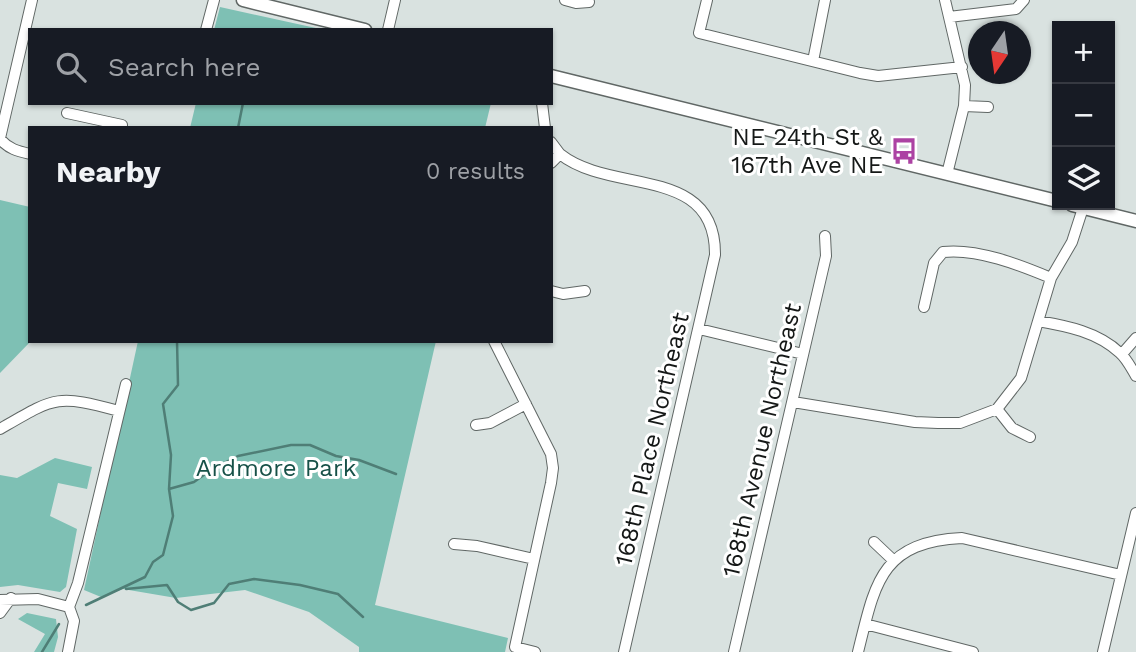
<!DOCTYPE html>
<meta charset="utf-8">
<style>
body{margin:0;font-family:"Work Sans",sans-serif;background:#20242c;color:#f1f3f6}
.controls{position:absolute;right:21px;top:21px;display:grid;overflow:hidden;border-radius:0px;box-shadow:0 2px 5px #0004}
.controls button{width:63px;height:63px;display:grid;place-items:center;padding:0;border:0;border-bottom:2px solid #363941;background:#171b24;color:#f1f3f6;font:35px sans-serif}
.compass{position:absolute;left:968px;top:21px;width:63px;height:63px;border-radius:50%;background:#171b24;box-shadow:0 2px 5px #0004;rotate:193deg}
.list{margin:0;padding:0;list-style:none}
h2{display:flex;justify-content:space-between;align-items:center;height:91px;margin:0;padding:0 28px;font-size:30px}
h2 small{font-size:23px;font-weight:400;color:#9ea1a6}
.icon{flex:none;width:38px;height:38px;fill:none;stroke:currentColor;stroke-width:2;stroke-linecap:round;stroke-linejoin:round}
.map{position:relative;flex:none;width:1136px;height:652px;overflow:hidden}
.search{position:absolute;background:#171b24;box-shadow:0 2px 5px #0004;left:28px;top:28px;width:525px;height:77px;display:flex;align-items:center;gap:18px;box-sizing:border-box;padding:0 24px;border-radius:0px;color:#9ea1a6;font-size:26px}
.panel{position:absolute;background:#171b24;box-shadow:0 2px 5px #0004;left:28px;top:126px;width:525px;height:217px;border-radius:0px}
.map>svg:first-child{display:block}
</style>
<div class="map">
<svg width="1136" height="652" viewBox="0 0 1136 652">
<rect width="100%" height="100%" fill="#d9e2e0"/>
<path fill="#7ec0b4" d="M220,7L325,30H214Z
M196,103H491L485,128H190Z
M0,200L30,207L31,341L0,373Z
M138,341H436L375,605L508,638L505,652H359V647L309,612L245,590L176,598L123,589L101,597L84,590Z
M55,458L92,467L87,489L58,483L50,516L77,529L66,587L60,592L18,585L0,587V475L17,478Z
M27,613L56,619L58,637L54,652H34L45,634L18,619Z"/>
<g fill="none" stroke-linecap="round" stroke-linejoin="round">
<path stroke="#4f7e76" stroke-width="2.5" d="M238,128L243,103
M169,489L194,482L212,469L238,456L291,445H310L336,456L359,460L396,474
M126,589L167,585L178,602L191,610L214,603L229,584L254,579L300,585L338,594L363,617
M86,605L145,577L153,562L163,555L173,516L169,489L171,455L163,404L178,385L177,341
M42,652L59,624"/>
<defs>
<path id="minor" d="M565,0L576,3L589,2
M707,0L699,33L860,73L878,76L962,67
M945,0L965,85L964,106L947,174
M949,17L1016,9L1024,0
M206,30L214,0
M388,30L395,0
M813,61L825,0
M542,103L545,128
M964,106L988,107
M67,113L122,125
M0,138L32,0
M0,139C9,149 17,151 30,154
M551,142L560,154L551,163
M560,154C611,195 716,164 715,255L624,652
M943,252C977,248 1020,265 1051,278
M551,291L563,294L585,291
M924,307L934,263L943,252
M1038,321C1067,326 1098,332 1120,353C1127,359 1131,368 1136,376
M699,329L803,354
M494,341L551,454L553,468L551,483L515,647L535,652
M1122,354L1136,338
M793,402L915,422L938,423H960L997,409L1012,428L1030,437
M997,409L1021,378L1051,278L1072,242L1083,208
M476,425L490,423L526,404
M0,429C55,397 56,394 119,411
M874,542L893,560
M454,544L477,546L534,559
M0,600L38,599L69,607
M0,613L11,598
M865,624L973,652
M68,652L74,621L69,607L78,583L126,384
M734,652L826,256L825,236
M858,652C875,584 880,542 962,538L1121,575
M1103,652L1136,513"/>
<path id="secondary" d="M243,0L365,30
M551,76L1057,201
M1072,205L1136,221"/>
</defs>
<use href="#minor" stroke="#606765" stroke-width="12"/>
<use href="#secondary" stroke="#606765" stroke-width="15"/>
<use href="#minor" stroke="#fff" stroke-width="10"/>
<use href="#secondary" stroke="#fff" stroke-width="12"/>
</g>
<defs>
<symbol id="bus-bare" viewBox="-9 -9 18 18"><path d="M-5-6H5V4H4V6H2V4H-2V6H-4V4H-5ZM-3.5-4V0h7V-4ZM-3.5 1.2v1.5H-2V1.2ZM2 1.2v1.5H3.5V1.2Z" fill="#ac42a3" stroke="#fff" stroke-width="2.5" paint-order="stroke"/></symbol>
</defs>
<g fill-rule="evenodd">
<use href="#bus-bare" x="885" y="132" width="38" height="38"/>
</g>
<g text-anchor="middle" stroke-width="6" stroke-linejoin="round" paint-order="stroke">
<g font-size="24" fill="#151817" stroke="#fff" text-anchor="end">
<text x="883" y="145">NE 24th St &amp;<tspan x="883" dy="28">167th Ave NE</tspan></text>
</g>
<g font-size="24" fill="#151817" stroke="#fff">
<text transform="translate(652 439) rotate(-77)" y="8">168th Place Northeast</text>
<text transform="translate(762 440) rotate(-77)" y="8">168th Avenue Northeast</text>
</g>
<g font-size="24" fill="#175148" stroke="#fff">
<text x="276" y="476">Ardmore Park</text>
</g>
</g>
</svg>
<div class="controls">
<button>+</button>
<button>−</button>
<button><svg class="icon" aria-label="layers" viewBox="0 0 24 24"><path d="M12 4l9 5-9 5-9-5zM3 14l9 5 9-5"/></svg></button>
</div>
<svg class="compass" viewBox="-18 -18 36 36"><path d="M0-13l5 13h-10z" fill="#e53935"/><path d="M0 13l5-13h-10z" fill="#9ea1a6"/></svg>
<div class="search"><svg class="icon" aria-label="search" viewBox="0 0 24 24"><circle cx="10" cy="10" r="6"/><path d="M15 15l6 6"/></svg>Search here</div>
<section class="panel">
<h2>Nearby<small>0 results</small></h2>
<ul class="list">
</ul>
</section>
</div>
